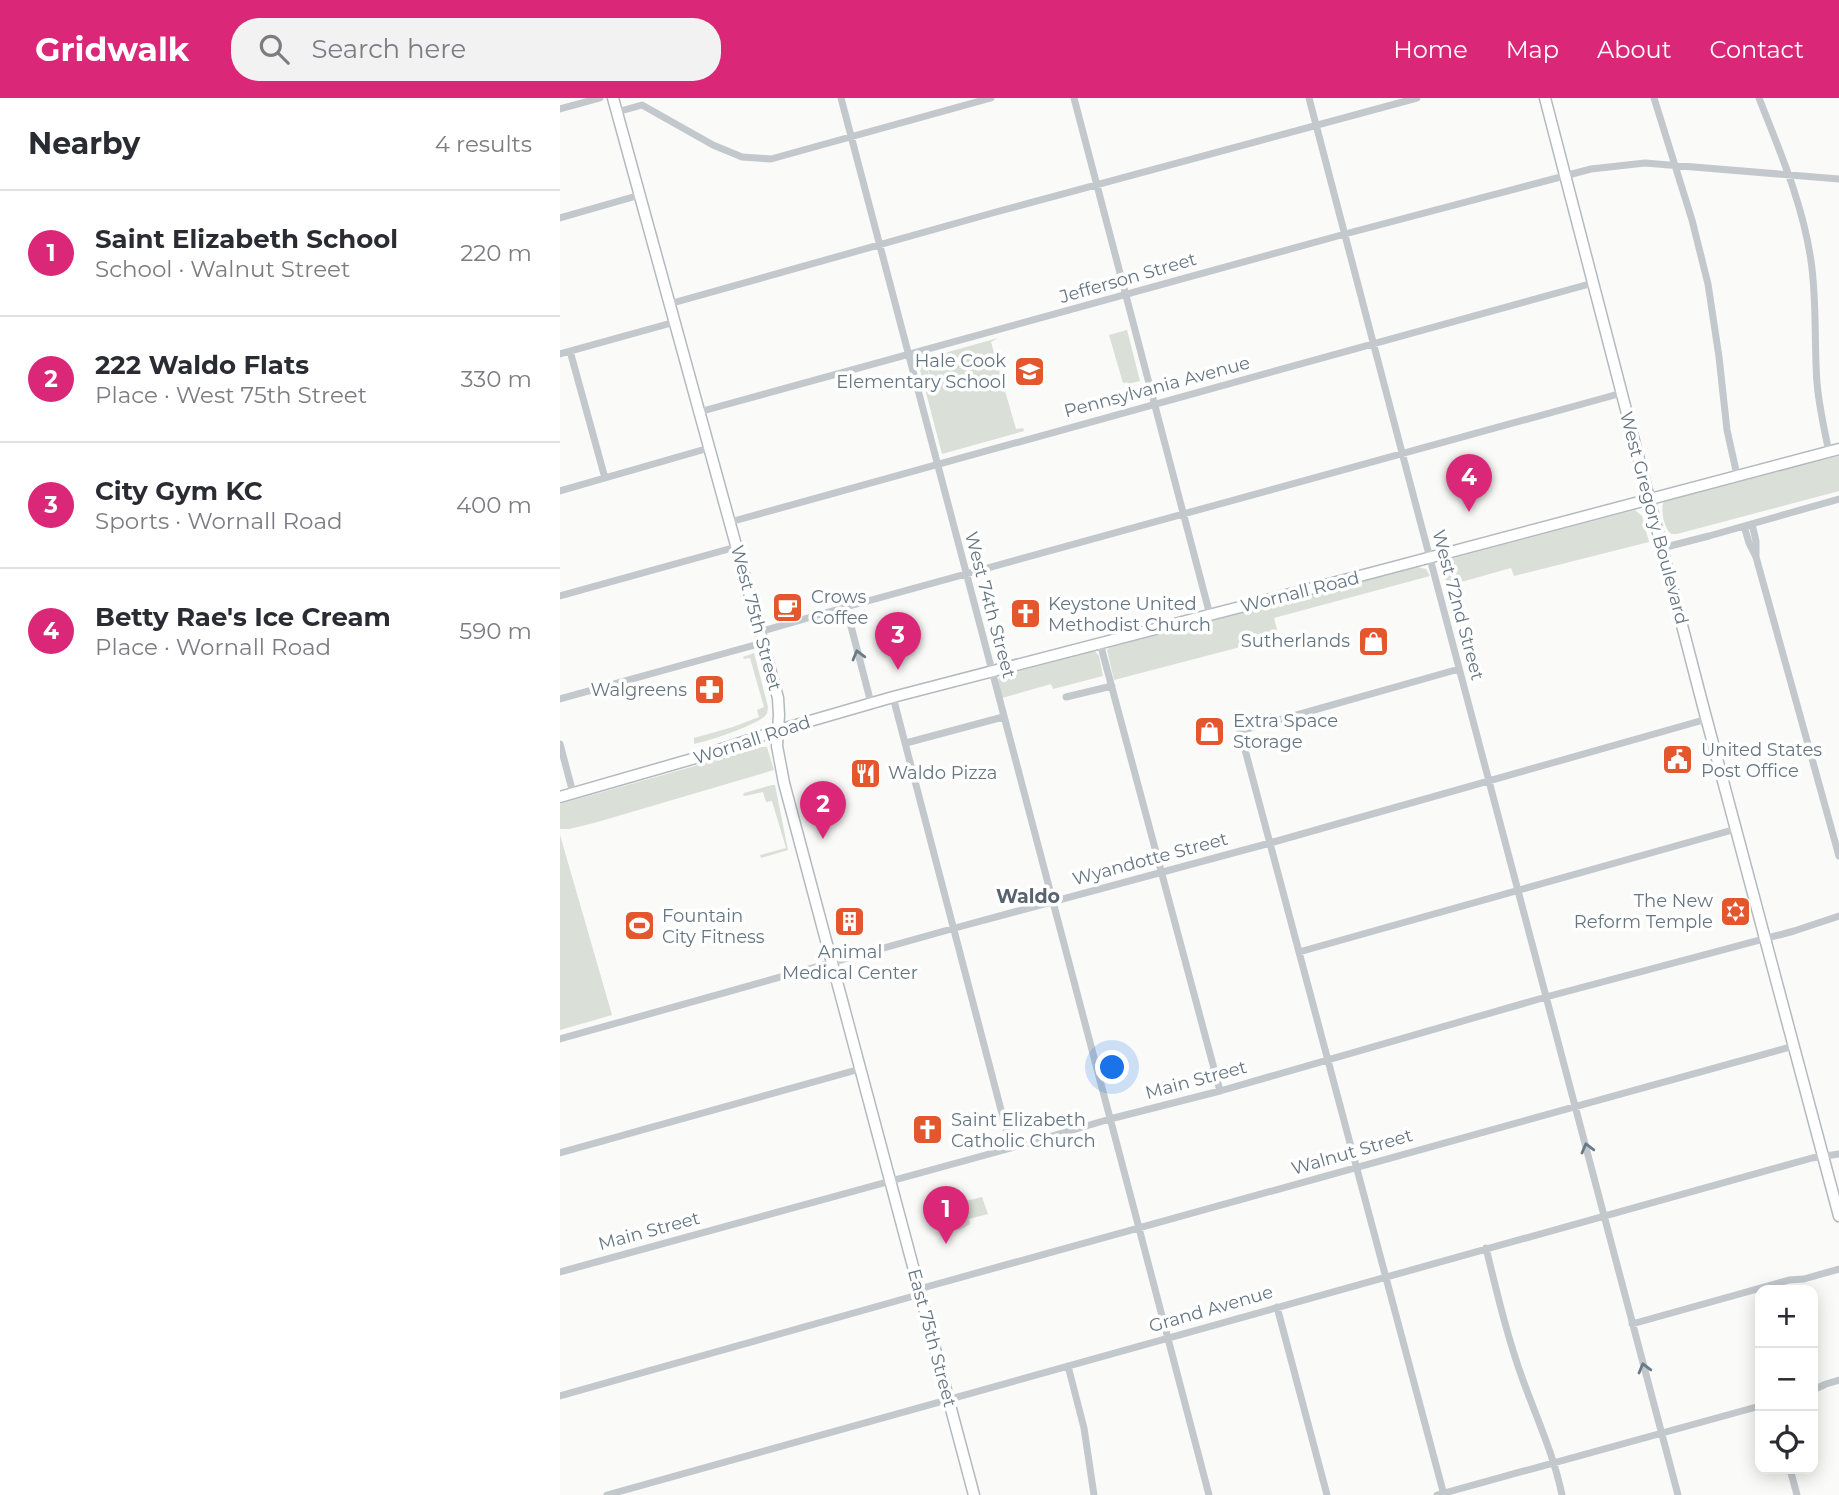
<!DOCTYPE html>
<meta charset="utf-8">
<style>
body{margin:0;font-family:Montserrat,sans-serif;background:#f2f2f3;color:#2b2b33}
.controls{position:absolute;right:21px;bottom:21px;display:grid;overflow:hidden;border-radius:14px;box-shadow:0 4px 18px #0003}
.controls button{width:63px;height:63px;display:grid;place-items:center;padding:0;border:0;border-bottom:2px solid #e1e1e2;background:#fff;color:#2b2b33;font:35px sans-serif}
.you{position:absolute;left:553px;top:970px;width:24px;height:24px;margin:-18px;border:5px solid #fff;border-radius:50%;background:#1a73e8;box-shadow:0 0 0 10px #1a73e833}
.badge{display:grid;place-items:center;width:46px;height:46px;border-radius:50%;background:#db2777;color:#fff;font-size:23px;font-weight:700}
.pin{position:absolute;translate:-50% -58px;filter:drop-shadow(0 2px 4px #0008)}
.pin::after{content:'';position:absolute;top:37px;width:24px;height:21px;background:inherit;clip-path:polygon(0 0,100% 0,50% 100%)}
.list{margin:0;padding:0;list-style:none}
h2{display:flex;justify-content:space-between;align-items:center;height:91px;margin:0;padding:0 28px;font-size:30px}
h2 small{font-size:23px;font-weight:400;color:#7c7c81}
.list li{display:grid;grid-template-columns:46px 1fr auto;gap:21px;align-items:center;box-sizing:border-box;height:126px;padding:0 28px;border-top:2px solid #e1e1e2}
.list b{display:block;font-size:26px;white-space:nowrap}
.list p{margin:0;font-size:23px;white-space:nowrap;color:#7c7c81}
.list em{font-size:23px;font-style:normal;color:#7c7c81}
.icon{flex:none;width:38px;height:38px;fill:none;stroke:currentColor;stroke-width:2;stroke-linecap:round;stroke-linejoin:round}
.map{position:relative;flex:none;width:1279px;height:1397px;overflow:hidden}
header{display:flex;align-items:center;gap:42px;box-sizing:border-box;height:98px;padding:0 35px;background:#db2777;color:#fff}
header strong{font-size:33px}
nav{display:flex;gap:38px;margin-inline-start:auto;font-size:24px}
.search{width:490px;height:63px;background:#f2f2f3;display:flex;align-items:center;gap:18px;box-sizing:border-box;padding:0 24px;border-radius:28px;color:#7c7c81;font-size:26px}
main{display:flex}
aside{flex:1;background:#fff}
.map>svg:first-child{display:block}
</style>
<header>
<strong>Gridwalk</strong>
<div class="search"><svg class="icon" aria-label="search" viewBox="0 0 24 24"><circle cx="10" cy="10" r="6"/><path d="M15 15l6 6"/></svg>Search here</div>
<nav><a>Home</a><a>Map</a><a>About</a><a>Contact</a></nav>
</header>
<main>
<aside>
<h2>Nearby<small>4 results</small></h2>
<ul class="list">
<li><span class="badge">1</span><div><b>Saint Elizabeth School</b><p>School · Walnut Street</p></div><em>220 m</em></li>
<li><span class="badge">2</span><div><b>222 Waldo Flats</b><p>Place · West 75th Street</p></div><em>330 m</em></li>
<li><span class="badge">3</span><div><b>City Gym KC</b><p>Sports · Wornall Road</p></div><em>400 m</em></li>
<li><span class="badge">4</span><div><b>Betty Rae's Ice Cream</b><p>Place · Wornall Road</p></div><em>590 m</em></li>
</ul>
</aside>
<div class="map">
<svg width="1279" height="1397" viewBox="0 0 1279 1397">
<rect width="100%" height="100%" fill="#fafaf8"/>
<path fill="#dadfd7" d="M567,232L580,283L568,286L567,284L563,285L549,237Z
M438,240L431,244L456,331L463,330L464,333L382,356L358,264L365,262L373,292L366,262L372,259L363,261Z
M1279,358V393L1117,436H1111C1104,429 1101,414 1103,405L1105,403Z
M1075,412L1082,418L1089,444L954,478L951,470L887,488L882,469L886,462Z
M858,469L866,471L870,478L714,520L719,539L554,582L547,552L550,549Z
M535,553L539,558L543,578L493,591L491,586L442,600L438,582L440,578Z
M194,555L208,609C207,615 208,615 204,619C193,628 149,643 134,646V640L173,629L199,619L197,612L204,609L190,560L184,561L183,559Z
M202,649H207L214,672L34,725L9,731H0V706Z
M212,687H215L228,752L201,760L200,757L226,750L212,703L206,704L203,694L185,698L183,697L184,695Z
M0,737L52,917L0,932Z
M422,1099L428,1116L409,1121L410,1126C401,1131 400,1133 391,1131L384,1105L405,1100L406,1103Z"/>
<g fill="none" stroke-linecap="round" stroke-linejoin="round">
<defs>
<path id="secondary" d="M53,0L218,600L219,617L217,648L224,685L414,1397
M985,0L1143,608L1279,1118
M0,699L132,661L219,632L333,599L815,474L1279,351"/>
</defs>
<use href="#secondary" stroke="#b3babf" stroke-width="13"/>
<path stroke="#c3c8cc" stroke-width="7" d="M281,0C400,467 528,931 649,1397
M514,0L650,517
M749,0C871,466 994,932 1118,1397
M1094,0L1132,122L1148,186L1159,259L1167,332L1177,377
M1199,0C1220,54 1243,106 1251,163C1257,203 1254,244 1257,285C1259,308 1264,331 1269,354
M0,11L40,0
M57,14L82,7L153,47L182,59L211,61L431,0
M0,120L80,97
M109,206L436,114L857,0
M10,253L45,380
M0,256L115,224
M139,314L785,136L1031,71L1085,65L1279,81
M0,393L149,350
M170,424L1033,185
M1192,426L1196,443V458
M1184,428L1189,445L1196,459L1279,758
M1102,450L1149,438L1279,401
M0,498L176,449
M286,509L311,605
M199,534L286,509L1062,295
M540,545L660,993
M333,599L451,1050
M506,599L552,588
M0,601L202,545
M346,645L443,619
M0,646L13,695
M739,854L1176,731
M0,941L395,830L710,745L1147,621
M0,1055L300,971
M926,1150C937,1195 948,1242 964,1285C978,1323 994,1358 1002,1397
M0,1174L451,1050L550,1021L660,993L986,899L1234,833L1279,818
M359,1191L1234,948
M717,1209L767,1397
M1072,1226L1229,1182L1244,1181L1279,1171
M508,1268L524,1330L534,1397
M1253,1292L1266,1286L1279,1282
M0,1298L361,1196
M1230,1371L1237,1397
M47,1397L1252,1060L1279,1056
M877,1397L1200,1308
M884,1397L680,633L899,571"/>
<use href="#secondary" stroke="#fff" stroke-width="10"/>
</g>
<defs><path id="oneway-chevron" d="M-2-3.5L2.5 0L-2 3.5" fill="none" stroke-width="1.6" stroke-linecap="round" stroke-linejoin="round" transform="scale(1.75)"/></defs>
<g stroke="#6a7a87">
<use href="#oneway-chevron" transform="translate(298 557) rotate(-105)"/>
<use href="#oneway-chevron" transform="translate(1027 1050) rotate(-105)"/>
<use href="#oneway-chevron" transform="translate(1084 1270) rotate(-105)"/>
</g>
<defs>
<symbol id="school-square" viewBox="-11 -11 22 22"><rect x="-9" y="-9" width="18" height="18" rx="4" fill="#e4572e" stroke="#fff"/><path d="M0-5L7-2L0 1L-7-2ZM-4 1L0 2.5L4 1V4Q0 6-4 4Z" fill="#fff"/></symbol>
<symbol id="cafe-square" viewBox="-11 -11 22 22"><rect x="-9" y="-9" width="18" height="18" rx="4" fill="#e4572e" stroke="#fff"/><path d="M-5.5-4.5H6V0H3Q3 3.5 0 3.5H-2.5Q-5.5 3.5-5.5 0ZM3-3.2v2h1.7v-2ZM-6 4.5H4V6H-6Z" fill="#fff"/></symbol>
<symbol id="church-square" viewBox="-11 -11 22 22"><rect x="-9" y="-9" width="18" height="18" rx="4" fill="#e4572e" stroke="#fff"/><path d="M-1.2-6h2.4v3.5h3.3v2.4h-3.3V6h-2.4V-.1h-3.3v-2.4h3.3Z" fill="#fff"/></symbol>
<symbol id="shop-square" viewBox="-11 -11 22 22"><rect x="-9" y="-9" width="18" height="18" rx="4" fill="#e4572e" stroke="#fff"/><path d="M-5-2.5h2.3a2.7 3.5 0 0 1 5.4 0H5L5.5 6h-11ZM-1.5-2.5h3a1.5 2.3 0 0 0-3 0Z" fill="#fff"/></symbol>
<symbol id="pharmacy-square" viewBox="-11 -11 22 22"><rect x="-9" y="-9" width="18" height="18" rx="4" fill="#e4572e" stroke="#fff"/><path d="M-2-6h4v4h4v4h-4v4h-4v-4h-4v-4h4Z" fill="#fff"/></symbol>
<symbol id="civic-square" viewBox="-11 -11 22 22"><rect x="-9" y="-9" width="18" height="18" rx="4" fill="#e4572e" stroke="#fff"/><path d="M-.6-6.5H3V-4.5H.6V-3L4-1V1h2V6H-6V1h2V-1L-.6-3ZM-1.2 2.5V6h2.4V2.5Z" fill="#fff"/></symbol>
<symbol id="restaurant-square" viewBox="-11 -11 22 22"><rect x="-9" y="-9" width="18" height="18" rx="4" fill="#e4572e" stroke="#fff"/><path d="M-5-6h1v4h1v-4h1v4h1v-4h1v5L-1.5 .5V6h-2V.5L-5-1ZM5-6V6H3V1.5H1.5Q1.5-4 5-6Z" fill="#fff"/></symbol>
<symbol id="synagogue-square" viewBox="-11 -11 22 22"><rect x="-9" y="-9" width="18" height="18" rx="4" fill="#e4572e" stroke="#fff"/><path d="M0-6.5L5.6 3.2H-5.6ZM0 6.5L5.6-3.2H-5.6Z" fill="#fff"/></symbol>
<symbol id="building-square" viewBox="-11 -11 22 22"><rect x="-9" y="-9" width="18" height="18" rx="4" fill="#e4572e" stroke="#fff"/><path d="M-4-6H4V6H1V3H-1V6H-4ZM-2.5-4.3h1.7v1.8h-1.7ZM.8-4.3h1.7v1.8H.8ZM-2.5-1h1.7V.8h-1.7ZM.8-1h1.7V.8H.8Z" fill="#fff"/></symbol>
<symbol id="stadium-square" viewBox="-11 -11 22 22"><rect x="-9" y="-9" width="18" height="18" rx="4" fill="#e4572e" stroke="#fff"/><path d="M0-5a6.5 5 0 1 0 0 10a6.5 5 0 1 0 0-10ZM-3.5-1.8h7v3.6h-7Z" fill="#fff"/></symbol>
</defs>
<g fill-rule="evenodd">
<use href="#school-square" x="452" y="256" width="35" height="35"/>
<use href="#cafe-square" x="210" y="492" width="35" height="35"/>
<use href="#church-square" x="448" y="498" width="35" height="35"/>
<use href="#shop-square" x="796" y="526" width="35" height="35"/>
<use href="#pharmacy-square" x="132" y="574" width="35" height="35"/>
<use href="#shop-square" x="632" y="616" width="35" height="35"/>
<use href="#civic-square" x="1100" y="644" width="35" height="35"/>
<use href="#restaurant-square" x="288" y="658" width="35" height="35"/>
<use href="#synagogue-square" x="1158" y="796" width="35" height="35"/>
<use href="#building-square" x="272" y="806" width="35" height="35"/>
<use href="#stadium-square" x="62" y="810" width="35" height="35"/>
<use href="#church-square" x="350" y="1014" width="35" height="35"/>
</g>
<g text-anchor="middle" stroke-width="7" stroke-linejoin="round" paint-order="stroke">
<g font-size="18" fill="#657683" stroke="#fff">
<text transform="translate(568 180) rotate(-16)" y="6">Jefferson Street</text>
<text transform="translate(597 289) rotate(-15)" y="6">Pennsylvania Avenue</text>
<text transform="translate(1094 420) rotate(75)" y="6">West Gregory Boulevard</text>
<text transform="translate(740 494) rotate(-14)" y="6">Wornall Road</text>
<text transform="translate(430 507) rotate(75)" y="6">West 74th Street</text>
<text transform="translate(898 507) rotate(75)" y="6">West 72nd Street</text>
<text transform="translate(196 520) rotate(75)" y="6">West 75th Street</text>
<text transform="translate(192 642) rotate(-18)" y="6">Wornall Road</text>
<text transform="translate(590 761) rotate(-15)" y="6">Wyandotte Street</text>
<text transform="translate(636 982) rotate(-15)" y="6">Main Street</text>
<text transform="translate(792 1054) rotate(-16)" y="6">Walnut Street</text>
<text transform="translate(89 1133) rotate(-15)" y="6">Main Street</text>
<text transform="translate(651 1211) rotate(-16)" y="6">Grand Avenue</text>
<text transform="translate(372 1240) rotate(75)" y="6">East 75th Street</text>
</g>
<g font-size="18" fill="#657683" stroke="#fff" text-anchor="start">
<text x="446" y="269" text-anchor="end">Hale Cook<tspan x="446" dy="21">Elementary School</tspan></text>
<text x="251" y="505">Crows<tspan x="251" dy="21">Coffee</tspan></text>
<text x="488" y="512">Keystone United<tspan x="488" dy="21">Methodist Church</tspan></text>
<text x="790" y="549" text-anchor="end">Sutherlands</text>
<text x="127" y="598" text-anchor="end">Walgreens</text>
<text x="673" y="629">Extra Space<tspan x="673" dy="21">Storage</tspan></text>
<text x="1141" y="658">United States<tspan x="1141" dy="21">Post Office</tspan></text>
<text x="328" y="681">Waldo Pizza</text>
<text x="1153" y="809" text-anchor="end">The New<tspan x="1153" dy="21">Reform Temple</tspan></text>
<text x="102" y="824">Fountain<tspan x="102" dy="21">City Fitness</tspan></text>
<text x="290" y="860" text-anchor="middle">Animal<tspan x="290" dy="21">Medical Center</tspan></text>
<text x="391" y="1028">Saint Elizabeth<tspan x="391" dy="21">Catholic Church</tspan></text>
</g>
<g font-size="19" font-weight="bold" fill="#57646e" stroke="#fff">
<text x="468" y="805">Waldo</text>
</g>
</g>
</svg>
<div class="controls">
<button>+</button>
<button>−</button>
<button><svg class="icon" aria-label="locate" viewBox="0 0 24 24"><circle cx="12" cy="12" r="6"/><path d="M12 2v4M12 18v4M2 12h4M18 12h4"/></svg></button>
</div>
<div class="you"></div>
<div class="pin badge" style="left:386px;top:1146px">1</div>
<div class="pin badge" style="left:263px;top:741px">2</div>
<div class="pin badge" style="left:338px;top:572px">3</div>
<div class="pin badge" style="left:909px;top:414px">4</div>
</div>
</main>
